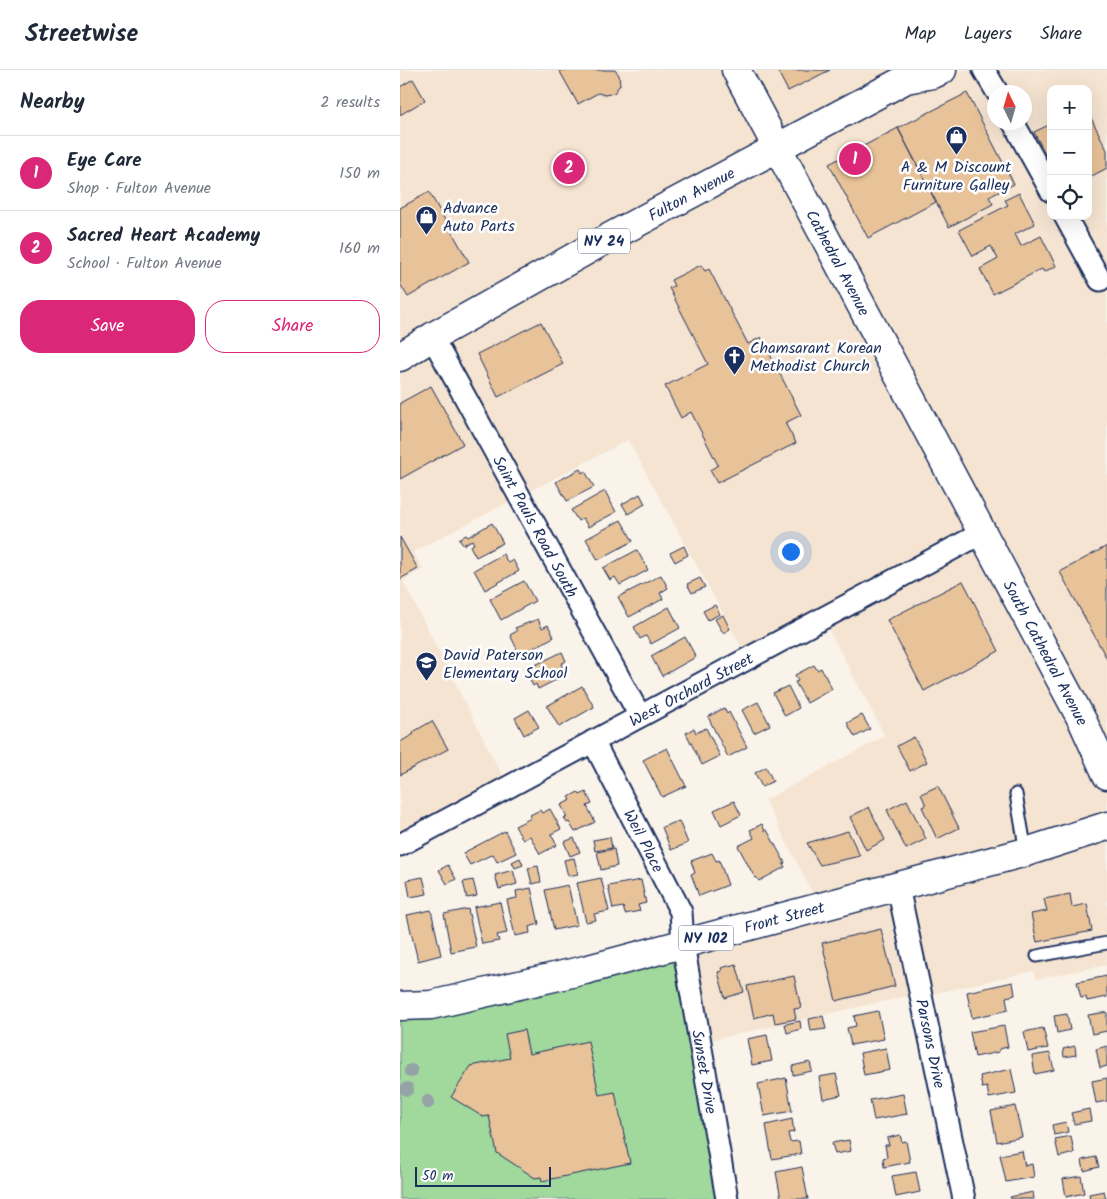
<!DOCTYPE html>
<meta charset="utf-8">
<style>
body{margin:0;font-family:Kalam,sans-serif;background:#f2f2f3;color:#1f2937}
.controls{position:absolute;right:15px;top:15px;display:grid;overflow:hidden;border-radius:10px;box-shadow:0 5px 20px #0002}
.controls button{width:45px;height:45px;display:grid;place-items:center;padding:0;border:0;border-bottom:1px solid #e0e1e3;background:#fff;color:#1f2937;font:25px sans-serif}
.compass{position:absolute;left:587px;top:15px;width:45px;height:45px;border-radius:50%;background:#fff;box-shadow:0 5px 20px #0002;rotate:355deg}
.scale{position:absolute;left:15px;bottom:12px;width:136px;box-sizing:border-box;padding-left:5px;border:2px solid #1b2f5e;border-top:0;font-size:14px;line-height:18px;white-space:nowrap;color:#1b2f5e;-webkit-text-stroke:4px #fff;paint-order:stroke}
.you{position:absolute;left:390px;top:481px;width:18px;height:18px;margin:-12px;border:4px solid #fff;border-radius:50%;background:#1a73e8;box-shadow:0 0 0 8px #1a73e833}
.badge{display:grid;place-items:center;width:32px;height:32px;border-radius:50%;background:#db2777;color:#fff;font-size:16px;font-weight:700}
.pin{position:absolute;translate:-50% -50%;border:2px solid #fff;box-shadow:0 1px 5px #0006}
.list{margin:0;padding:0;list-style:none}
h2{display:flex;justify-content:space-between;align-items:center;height:65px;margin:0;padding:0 20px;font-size:21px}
h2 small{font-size:16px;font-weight:400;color:#747a83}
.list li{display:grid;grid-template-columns:32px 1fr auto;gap:15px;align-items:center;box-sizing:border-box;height:75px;padding:0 20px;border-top:1px solid #e0e1e3}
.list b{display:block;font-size:19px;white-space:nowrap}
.list p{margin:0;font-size:16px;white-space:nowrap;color:#747a83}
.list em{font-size:16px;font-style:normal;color:#747a83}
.actions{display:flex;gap:10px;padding:15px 20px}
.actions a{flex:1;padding:11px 0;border:1px solid #db2777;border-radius:20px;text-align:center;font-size:18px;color:#db2777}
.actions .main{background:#db2777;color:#fff}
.icon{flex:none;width:28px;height:28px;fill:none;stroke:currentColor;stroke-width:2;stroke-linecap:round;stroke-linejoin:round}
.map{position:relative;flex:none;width:707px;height:1129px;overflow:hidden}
header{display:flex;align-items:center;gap:30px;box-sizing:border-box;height:70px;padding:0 25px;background:#fff;border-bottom:1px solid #e0e1e3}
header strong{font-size:24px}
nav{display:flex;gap:28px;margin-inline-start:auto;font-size:18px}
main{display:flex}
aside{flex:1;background:#fff}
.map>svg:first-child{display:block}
</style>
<header>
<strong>Streetwise</strong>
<nav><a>Map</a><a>Layers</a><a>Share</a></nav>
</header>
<main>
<aside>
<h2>Nearby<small>2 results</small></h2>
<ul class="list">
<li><span class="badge">1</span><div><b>Eye Care</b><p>Shop · Fulton Avenue</p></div><em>150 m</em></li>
<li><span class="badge">2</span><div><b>Sacred Heart Academy</b><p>School · Fulton Avenue</p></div><em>160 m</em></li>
</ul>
<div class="actions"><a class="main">Save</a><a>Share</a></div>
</aside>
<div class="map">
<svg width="707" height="1129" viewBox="0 0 707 1129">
<rect width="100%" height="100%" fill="#faf3ea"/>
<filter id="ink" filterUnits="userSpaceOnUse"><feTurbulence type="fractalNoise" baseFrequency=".02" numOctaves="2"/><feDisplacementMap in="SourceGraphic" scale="10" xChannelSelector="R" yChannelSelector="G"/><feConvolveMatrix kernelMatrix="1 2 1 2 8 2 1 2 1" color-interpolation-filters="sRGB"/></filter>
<g filter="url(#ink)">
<path fill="#f5e4d1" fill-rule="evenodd" d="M0,0H707V895L636,909L634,901L531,924L530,921L298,973L280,881L418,834L365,730L485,666L425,552L351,594L228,370L13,482L23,499L3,511L105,711L0,768ZM651,19H688V146H651ZM594,22H624V52H594Z"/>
<path fill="#a1d99d" stroke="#5e847e" d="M280,881L322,1129H0V940Z"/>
<path fill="#e8c298" stroke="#1b2f5e" d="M159,0H215L219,5L220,15L214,23L205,25L198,23L178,34Z
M377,0H430L388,21Z
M13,9L25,30L0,45V17Z
M567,23L614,114L589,127L593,134L549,157L498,58Z
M688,42L707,80V98L688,108Z
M651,54V95L634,62Z
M498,58L536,132L468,168L429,94Z
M29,122L69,192L8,227L0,214V138Z
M619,123L635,154L615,164L621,176L641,166L656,196L644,202L642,199L593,224L580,199L598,189L591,176L573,186L559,160L608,135L605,130Z
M301,195L305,201L309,199L348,274L361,267L401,345L385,353L396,373L317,413L310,400L318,395L291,342L281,348L265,316L308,294L269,218L274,216L271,210Z
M141,252L163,294L98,327L77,284Z
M31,316L63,374L0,409V333Z
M180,399L182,403L185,401L194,417L167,431L156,412Z
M205,421L216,442L188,457L183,448L178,451L171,440Z
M240,424L245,434L228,444L222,434Z
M221,450L233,471L198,490L186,469Z
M92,453L103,473L76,487L70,476L74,474L72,470L63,475L59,469L66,465L68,467Z
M0,467L18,499L0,509Z
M284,476L288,485L275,492L270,483Z
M707,476V589L660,502Z
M237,480L248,500L220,515L215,507L210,510L203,498Z
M103,484L108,493L113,490L119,501L85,520L74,500Z
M261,505L268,518L260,523L263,529L229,547L218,527Z
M300,508L305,517L292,523L287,514Z
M124,511L135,531L101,550L90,529Z
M563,511L599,581L524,621L487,550Z
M315,535L320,544L308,550L303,541Z
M269,537L280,558L251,574L246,566L240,569L234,557Z
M323,545L330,559L323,563L315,549Z
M138,549L142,558L148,555L154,567L120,585L110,565L117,561L115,558Z
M285,567L296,587L262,606L251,586Z
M162,582L166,591L161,594L166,605L138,619L136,614L133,616L130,610L134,608L129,598Z
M414,595L417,600L421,598L432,619L407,633L395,612L398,611L395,605Z
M182,616L194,637L159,657L147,636Z
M388,616L399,638L385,646L373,623Z
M358,632L370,655L354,663L342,640Z
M324,638L327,644L329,642L347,677L328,687L308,647Z
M129,640L139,657L124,665L115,648Z
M462,645L470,659L455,667L447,653Z
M32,651L48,679L0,705V672L14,664L13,662Z
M294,658L296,663L306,658L320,686L302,695L286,663Z
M514,667L527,692L510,701L497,676Z
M267,678L286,716L262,727L243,690Z
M366,697L373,711L362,717L355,703Z
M538,716L559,758L537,769L522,737L526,735L521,724Z
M178,722L180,725L186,722L192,734L187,736L195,752L175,762L169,752L167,753L164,748L167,747L161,735L171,730L169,727Z
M507,730L526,769L506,779L487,740Z
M334,731L341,745L321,755L314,740Z
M469,737L485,770L466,780L450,747Z
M150,739L161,759L151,764L157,775L140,784L130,766L123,770L115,756L131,748L130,745L140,740L142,743Z
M279,751L288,773L271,780L262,757Z
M362,754L365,761L367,760L385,793L383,794L385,797L359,811L356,807L355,808L338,776L354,768L350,760Z
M105,761L116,783L97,792L93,784L70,795L63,783Z
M448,761L460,786L420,795L407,773Z
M210,767L212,778L195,781L193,770Z
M174,768L180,782L170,786L164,772Z
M214,779L217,796L201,800L197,782Z
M312,783L316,791L319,790L328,815L299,826L291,804L295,803L291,791Z
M120,788L123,795L115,798L112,792Z
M174,788L178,804L168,806L164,790Z
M48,795L56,809L47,814L39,800Z
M138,796L141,812L132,814L128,798Z
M113,800L117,814L99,819L95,805Z
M23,807L27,824L10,827L7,810Z
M201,808L209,841L194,844L196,850L186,852L177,813Z
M73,810L77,826L67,828L63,812Z
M241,810L246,833L238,835L240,841L225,844L223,837L213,839L208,816Z
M168,815L177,855L154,860L145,820Z
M131,818L139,854L129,857L130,863L115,866L107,830L117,828L116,821Z
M670,824L672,837L687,834L692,861L637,872L631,844L647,841L644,829Z
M100,832L107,863L97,865L99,871L82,874L74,837Z
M68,839L76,877L51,882L44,844Z
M31,840L41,885L18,891L7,845Z
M481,859L495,916L436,931L422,873Z
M336,894L344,922L325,928L318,902L322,901L321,898Z
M394,906L401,938L394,939L396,949L375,953L373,943L354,948L347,916Z
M707,906V927L687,931L686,927L681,928L677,912Z
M613,912L615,925L606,927L608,940L572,948L567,922Z
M478,941L484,969L451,975L447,958L456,956L454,946Z
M707,942V961L692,964L688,945Z
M667,944L670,960L657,963L654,946Z
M423,946L426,959L411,961L409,949Z
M400,951L401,959L387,963L385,954Z
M604,956L608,977L599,979V982L575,987L570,962Z
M643,958L648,978L628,982L624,962Z
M124,960L129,984L188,971L199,1025L215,1022L230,1093L142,1111L141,1107L135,1108L97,1083L89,1046L83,1047L51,1027L71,996L110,988L105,964Z
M367,965L372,991L352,995L347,969Z
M675,976L676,985L664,987L663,979Z
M707,976V996L700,998L696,979Z
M486,978L490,1000L464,1005L460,983Z
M650,983L654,1000L635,1004L632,986Z
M410,992L412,1001L393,1005L392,996Z
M611,999L616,1023L589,1028L587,1017L582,1018L580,1006Z
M436,1004L441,1025L423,1029L419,1007Z
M386,1008L392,1041L364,1046L358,1014Z
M707,1008V1031L696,1033L692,1011Z
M503,1024L507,1044L474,1050L470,1030Z
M615,1036L622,1067L597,1072L591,1041Z
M689,1039L691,1051L674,1054L671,1043Z
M392,1049L394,1062L388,1063L390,1072L399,1071L401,1084L372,1089L366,1055Z
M666,1052L668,1062L654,1065L652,1055Z
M500,1065L502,1072L506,1071L510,1092L484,1097L483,1088L487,1087L485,1075H489L487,1068Z
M671,1066L674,1083L659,1087L655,1069Z
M449,1070L451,1081L435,1084L432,1073Z
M622,1081L625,1096L632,1094L634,1107L606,1112L600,1085Z
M696,1087L699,1097L684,1101L682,1090Z
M402,1097L408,1129H381L376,1102Z
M516,1102L520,1122L496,1127L492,1106Z
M681,1106L684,1123L666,1127L663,1109Z
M704,1121L706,1129H690L689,1124Z
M633,1122L634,1129H611L610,1127Z"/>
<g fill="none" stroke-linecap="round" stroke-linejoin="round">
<defs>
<path id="lane" d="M616,724L626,782
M637,886L707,873"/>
<g id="street">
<path d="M584,0L597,22"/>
<path d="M613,52L651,121"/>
<path d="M665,146L700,210"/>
<path id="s1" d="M32,267L240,646"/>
<path id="s2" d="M193,671L281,842L283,874L327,1129"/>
<path id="s3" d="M0,775L582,463"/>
<path id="s4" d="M498,817L564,1129"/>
</g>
<g id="secondary">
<path id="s5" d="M336,0L683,652L707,705"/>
</g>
<g id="primary">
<path id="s6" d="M0,287L32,267L212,166L506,9L533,4L542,0"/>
<path id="s7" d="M0,936L31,935L185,900L626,782L707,756"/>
</g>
</defs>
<use href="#lane" stroke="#1b2f5e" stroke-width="15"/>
<use href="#street" stroke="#1b2f5e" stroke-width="25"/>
<use href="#secondary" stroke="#1b2f5e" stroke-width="31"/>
<use href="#primary" stroke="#1b2f5e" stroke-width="31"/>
<use href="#lane" stroke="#fff" stroke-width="11"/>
<use href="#street" stroke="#fff" stroke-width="21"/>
<use href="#secondary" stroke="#fff" stroke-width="28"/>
<use href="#primary" stroke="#fff" stroke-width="28"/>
</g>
<g fill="#95a3a7">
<circle cx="11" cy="1001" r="7"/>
<circle cx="7" cy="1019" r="7"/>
<circle cx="28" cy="1032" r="7"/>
</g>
</g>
<defs>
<symbol id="shop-pin" viewBox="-11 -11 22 30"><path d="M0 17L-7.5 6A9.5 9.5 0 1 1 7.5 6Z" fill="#1b2f5e" stroke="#fff"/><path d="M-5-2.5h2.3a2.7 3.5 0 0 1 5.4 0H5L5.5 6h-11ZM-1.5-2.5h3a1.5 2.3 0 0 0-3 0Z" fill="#fff"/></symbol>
<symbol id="church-pin" viewBox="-11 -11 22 30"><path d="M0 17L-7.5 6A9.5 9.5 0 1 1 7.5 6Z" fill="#1b2f5e" stroke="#fff"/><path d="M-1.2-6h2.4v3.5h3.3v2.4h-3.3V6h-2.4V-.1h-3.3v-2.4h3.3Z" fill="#fff"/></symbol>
<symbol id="school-pin" viewBox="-11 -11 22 30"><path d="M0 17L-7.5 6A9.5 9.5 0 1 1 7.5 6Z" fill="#1b2f5e" stroke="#fff"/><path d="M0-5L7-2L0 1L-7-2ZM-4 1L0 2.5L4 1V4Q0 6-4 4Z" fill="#fff"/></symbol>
</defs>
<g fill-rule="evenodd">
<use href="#shop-pin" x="544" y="54" width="25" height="34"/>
<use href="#shop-pin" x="14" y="134" width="25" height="34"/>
<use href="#church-pin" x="322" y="274" width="25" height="34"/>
<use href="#school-pin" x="14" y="580" width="25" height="34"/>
</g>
<g text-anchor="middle" stroke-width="5" stroke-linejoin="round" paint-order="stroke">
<g fill="#fff" stroke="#5f6d8e" stroke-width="1">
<rect x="178" y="158.5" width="52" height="25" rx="4"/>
<rect x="278.5" y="855.5" width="55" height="25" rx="4"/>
</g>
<g font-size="15" font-weight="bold" fill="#1b2f5e">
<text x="204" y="176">NY 24</text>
<text x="306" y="873">NY 102</text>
</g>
<g font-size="16" fill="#1b2f5e" stroke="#fff" text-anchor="start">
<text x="556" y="102" text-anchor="middle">A &amp; M Discount<tspan x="556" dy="18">Furniture Galley</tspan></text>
<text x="43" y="143">Advance<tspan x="43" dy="18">Auto Parts</tspan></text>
<text x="350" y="283">Chamsarant Korean<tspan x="350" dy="18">Methodist Church</tspan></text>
<text x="43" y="590">David Paterson<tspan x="43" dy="18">Elementary School</tspan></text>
</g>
<g font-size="16" fill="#1b2f5e" stroke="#fff">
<text dy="6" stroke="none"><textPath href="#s6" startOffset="334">Fulton Avenue</textPath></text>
<text dy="6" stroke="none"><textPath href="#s5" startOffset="218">Cathedral Avenue</textPath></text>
<text dy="6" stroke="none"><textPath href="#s1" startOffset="216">Saint Pauls Road South</textPath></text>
<text dy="6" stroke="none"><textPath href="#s5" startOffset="660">South Cathedral Avenue</textPath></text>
<text dy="6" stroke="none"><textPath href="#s3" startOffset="330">West Orchard Street</textPath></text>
<text dy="6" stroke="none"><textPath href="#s2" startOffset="112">Weil Place</textPath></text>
<text dy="6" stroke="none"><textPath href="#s7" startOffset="395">Front Street</textPath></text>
<text dy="6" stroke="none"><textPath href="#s4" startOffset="160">Parsons Drive</textPath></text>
<text dy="6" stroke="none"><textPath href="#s2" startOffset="354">Sunset Drive</textPath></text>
</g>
</g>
</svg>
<div class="controls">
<button>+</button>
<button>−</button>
<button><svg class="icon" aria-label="locate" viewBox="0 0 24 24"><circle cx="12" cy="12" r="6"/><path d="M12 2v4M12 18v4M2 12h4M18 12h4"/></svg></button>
</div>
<svg class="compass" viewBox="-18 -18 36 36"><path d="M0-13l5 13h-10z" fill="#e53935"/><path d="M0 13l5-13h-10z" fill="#747a83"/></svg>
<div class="scale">50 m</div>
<div class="you"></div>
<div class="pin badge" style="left:455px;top:89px">1</div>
<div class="pin badge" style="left:169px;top:98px">2</div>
</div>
</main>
